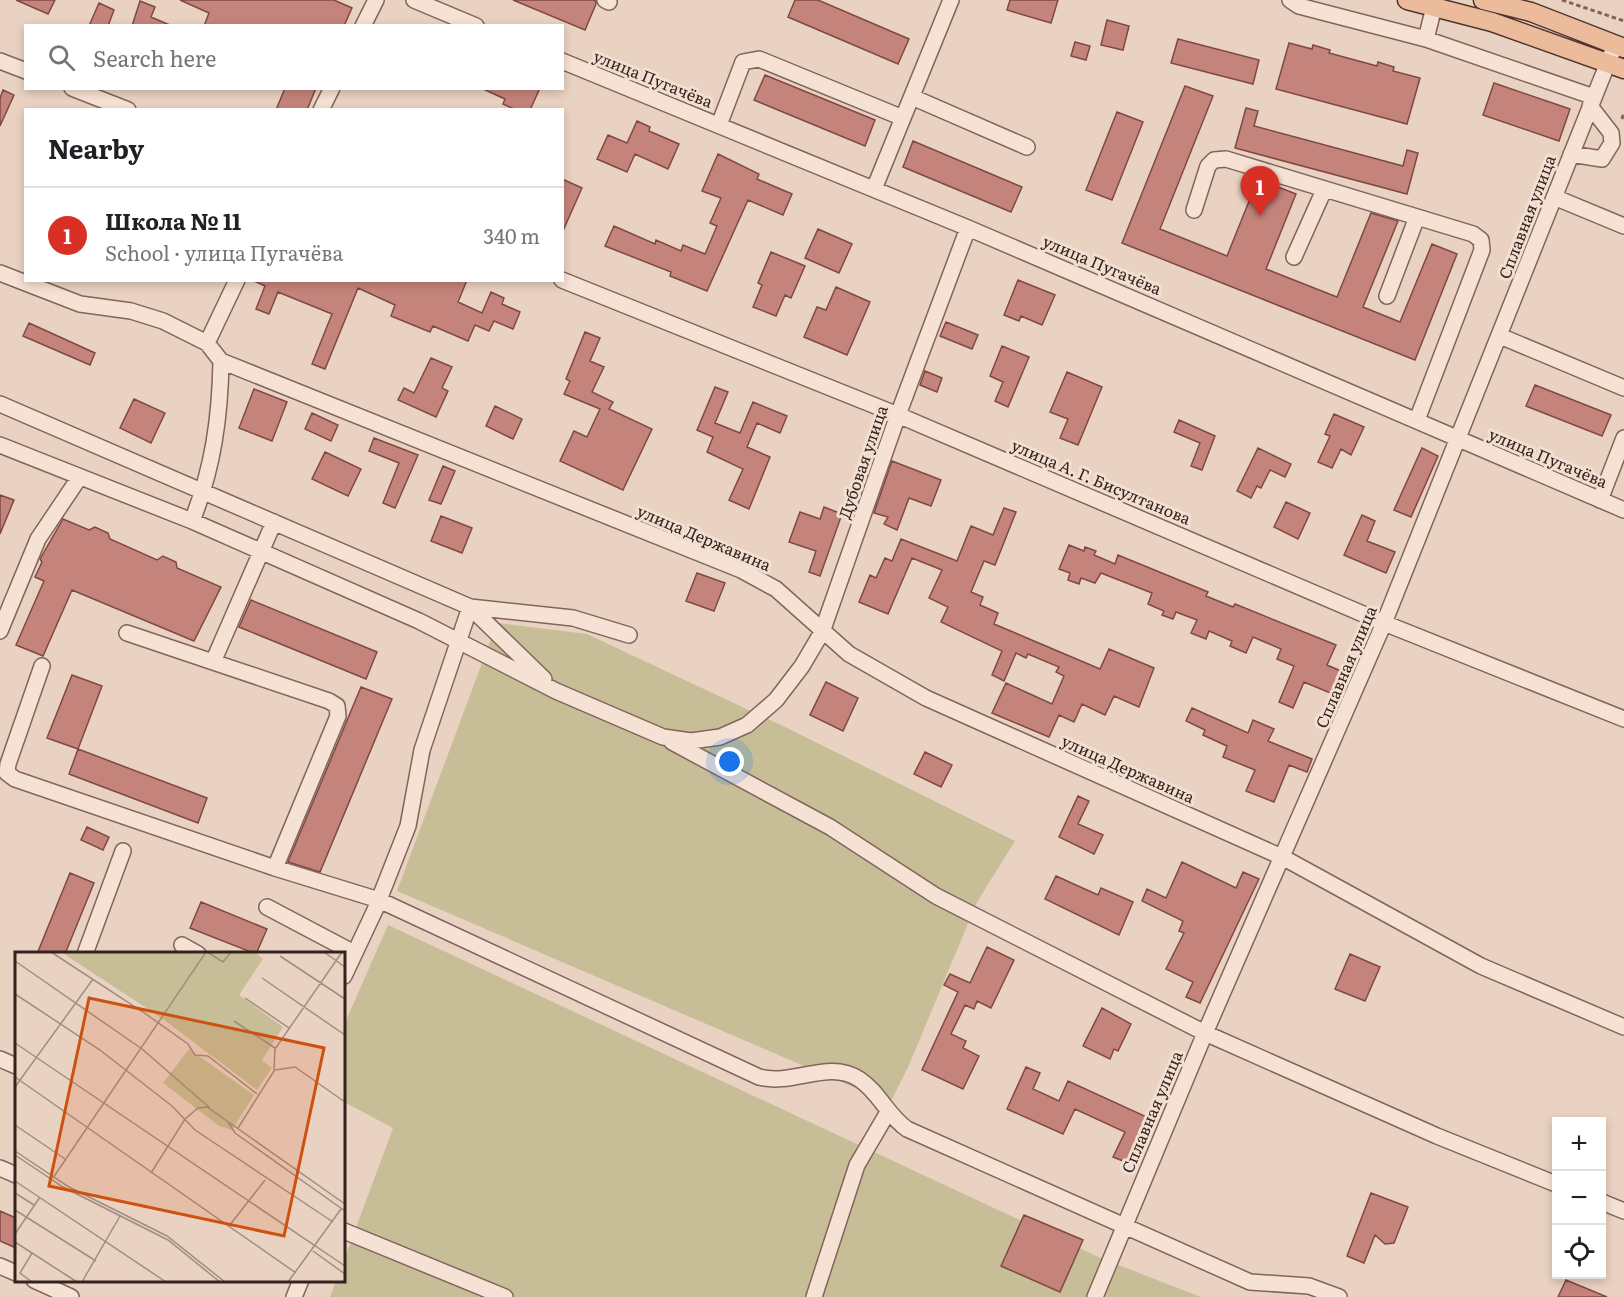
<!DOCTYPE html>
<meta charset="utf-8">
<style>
body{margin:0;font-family:Literata,serif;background:#f6f6f6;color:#202124}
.controls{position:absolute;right:18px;bottom:18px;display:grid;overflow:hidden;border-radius:0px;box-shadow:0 3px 9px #0003}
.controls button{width:54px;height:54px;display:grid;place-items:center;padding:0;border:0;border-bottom:2px solid #e0e0e0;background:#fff;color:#202124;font:30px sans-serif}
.you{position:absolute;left:730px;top:762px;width:21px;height:21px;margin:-15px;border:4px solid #fff;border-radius:50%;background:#1a73e8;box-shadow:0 0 0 9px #1a73e833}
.badge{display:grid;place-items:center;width:39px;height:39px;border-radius:50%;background:#d93025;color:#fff;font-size:20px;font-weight:700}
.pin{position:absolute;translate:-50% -50px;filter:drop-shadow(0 2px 3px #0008)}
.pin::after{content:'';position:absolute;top:32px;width:21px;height:18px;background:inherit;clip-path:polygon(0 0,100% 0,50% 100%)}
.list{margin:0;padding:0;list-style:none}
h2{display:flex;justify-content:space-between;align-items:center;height:78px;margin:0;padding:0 24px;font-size:26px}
h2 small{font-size:20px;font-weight:400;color:#757577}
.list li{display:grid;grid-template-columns:39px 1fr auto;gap:18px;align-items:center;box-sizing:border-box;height:96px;padding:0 24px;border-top:2px solid #e0e0e0}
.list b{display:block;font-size:22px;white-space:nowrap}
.list p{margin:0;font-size:20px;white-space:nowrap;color:#757577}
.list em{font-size:20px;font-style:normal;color:#757577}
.icon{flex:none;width:33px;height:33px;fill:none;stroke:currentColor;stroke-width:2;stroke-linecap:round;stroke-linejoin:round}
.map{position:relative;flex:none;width:1624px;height:1297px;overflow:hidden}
.search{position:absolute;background:#fff;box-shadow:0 3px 9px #0003;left:24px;top:24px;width:540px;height:66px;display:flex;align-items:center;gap:15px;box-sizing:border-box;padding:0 21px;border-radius:0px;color:#757577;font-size:22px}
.panel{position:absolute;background:#fff;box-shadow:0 3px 9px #0003;left:24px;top:108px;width:540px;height:174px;border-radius:0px}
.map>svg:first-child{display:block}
</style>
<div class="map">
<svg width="1624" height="1297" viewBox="0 0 1624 1297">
<rect width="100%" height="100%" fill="#ead2c2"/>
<path fill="#c7be97" d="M497,623L587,634L787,728L1015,841L977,902L909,1065L890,1103L397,891Z
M388,925L1103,1259L1201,1297H330L336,1281L344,1280V1260L393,1128L344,1102V1025Z"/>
<path fill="#c5847b" stroke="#7f4943" stroke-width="1.5" d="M16,0H55L48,14Z
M180,0H334L352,8L344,26H204L209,13Z
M513,0H595L596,4L585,30Z
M795,0H818L909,39L898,64L788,17Z
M1010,0H1058L1051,23L1007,10Z
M140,1L155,7L151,17L172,26H132Z
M99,3L114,10L108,26H89Z
M1107,20L1129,26L1123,50L1101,45Z
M1178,39L1259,60L1253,84L1171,63Z
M1075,42L1090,46L1086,60L1071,56Z
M1289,43L1312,49L1313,45L1330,50L1329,53L1377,66L1378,62L1394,67L1393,71L1420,78L1407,124L1276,89Z
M765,75L875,120L865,146L754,100Z
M1494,83L1570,109L1559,141L1483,115Z
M1185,86L1213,96L1160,229L1227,256L1258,179L1260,180L1296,194L1266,269L1337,297L1371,213L1398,221L1363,307L1400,322L1432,244L1457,254L1415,360L1122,243Z
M285,88H316L307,110H276Z
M481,88H540L530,110H516L503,104L505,99Z
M3,90L14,95L0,126V98Z
M1246,108L1258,111L1254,126L1403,166L1407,150L1418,153L1407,194L1235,148Z
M1117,112L1143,122L1112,200L1086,190Z
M637,121L650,127L649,131L679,144L668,169L635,154L627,172L597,159L608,135L627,143Z
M913,141L1022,187L1011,212L903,167Z
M718,154L759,174L757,179L792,194L783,215L748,200L707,291L670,276L671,272L605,246L614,226L655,244L656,240L681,251L683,245L705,254L717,226L710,223L721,198L702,191Z
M562,179L582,188L562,233Z
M818,229L852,244L839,273L805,258Z
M771,252L805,266L791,298L785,295L776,316L753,307L762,285L758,283Z
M252,280H467L458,302L482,313L491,292L504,298L502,304L520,312L513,329L494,321L489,331L475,325L468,341L433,326L430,332L391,316L395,305L358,288L325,369L312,364L332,314L278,292L269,314L256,309L265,286Z
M1018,280L1055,295L1042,325L1021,316L1019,321L1004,315Z
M836,287L870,302L847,355L804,337L817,307L826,310Z
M946,322L978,335L972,349L940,336Z
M29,323L95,353L90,365L23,336Z
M585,332L600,338L590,361L604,367L592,392L613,402L609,409L652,429L623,490L560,461L574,431L587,437L600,409L564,394L570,381L566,379Z
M1002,346L1029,357L1008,407L995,401L1003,382L990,376Z
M431,358L452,367L442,388L448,391L436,417L398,400L404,388L414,393Z
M925,371L942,378L937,392L920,385Z
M1067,372L1102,387L1078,445L1060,438L1068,419L1050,412Z
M1535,385L1611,415L1602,436L1526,406Z
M715,387L728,392L715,423L740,433L753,402L787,416L780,433L757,423L747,447L770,457L749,509L729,500L743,469L707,452L713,437L697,430Z
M254,389L287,402L272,441L239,428Z
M134,399L165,413L151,443L120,428Z
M495,406L522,419L513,439L486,426Z
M312,413L338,425L331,441L305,429Z
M1334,414L1364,427L1351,455L1341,449L1332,468L1318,462L1330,436L1325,434Z
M1179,420L1215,436L1202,470L1191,466L1200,443L1174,432Z
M374,438L418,455L395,508L383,503L399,463L369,451Z
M1258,448L1291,464L1285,477L1270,470L1261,488L1257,486L1251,498L1237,491Z
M1422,448L1438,456L1411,517L1394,510Z
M325,452L361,469L348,496L312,479Z
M892,461L941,480L931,506L909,498L897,530L884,524L888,517L874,513Z
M443,466L455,471L441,504L429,500Z
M0,495L14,500L0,534Z
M1286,502L1310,513L1298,539L1274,527Z
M824,507L842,514L820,576L809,572L816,551L789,542L800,512L820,519Z
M1004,508L1016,512L995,565L984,561L971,592L983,597L980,605L998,613L994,624L1100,669L1109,649L1154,668L1139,707L1114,696L1105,715L1082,704L1074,722L1059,715L1049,737L992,713L1006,683L1052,704L1064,676L1056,672L1059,667L1028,654L1026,658L1016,653L1004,681L992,675L1002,651L941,622L948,607L929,598L942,570L912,558L888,614L859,602L870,575L876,578L885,558L892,561L901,539L957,561L971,526L993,535Z
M1362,515L1375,521L1367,541L1395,552L1386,573L1344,555Z
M441,516L472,528L462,553L431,541Z
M63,519L89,530L95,527L108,533L110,539L157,560L163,556L176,562L177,568L221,587L194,641L72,590L43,656L16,645L44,581L35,577L42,562L40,559Z
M1069,545L1084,551L1085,547L1096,551L1094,555L1115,564L1118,555L1208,592L1206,596L1233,607L1235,604L1336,645L1327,665L1350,675L1340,697L1304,682L1293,708L1279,702L1294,666L1277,659L1281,649L1253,637L1246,653L1230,646L1232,641L1209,631L1206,639L1191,633L1197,620L1176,612L1173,619L1162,615L1164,611L1148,604L1152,593L1101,573L1095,583L1081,578L1079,584L1068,580L1070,573L1059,569Z
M697,573L725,583L714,611L686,601Z
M251,600L377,652L366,679L239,627Z
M72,675L102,686L78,749L47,738Z
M826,682L858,698L843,731L810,715Z
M361,687L392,699L320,872L288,862Z
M1192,708L1248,733L1253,720L1274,729L1268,741L1312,759L1307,772L1289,765L1274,802L1246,791L1255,770L1223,757L1227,746L1203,735L1205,730L1186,721Z
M78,749L207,798L198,823L69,774Z
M925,752L952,765L941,787L914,774Z
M1078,796L1089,801L1078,824L1103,835L1094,854L1059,837Z
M87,827L109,837L103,850L81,840Z
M1182,862L1236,888L1243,872L1259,879L1200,1003L1186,997L1193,982L1166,969L1184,933L1179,931L1183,921L1142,901L1147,889L1166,898Z
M70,873L94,883L65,954H37Z
M1056,876L1098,895L1101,888L1133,902L1119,935L1045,899Z
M201,902L267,929L256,954L190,928Z
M987,947L1014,960L991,1008L977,1001L974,1009L965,1005L951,1034L966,1041L963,1048L979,1056L963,1089L922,1070L958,992L944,985L950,974L970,983Z
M1350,954L1380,967L1365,1001L1335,989Z
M1102,1008L1131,1024L1118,1051L1114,1049L1110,1059L1083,1046Z
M1026,1067L1040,1073L1033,1089L1059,1101L1068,1081L1149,1118L1128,1163L1113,1157L1125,1132L1075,1109L1063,1134L1007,1109Z
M1371,1193L1408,1207L1394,1243L1385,1244L1375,1235L1364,1263L1347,1256Z
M0,1211L16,1218V1248L0,1241Z
M1024,1215L1083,1240L1060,1292L1001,1266Z
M1566,1280L1607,1297H1558Z"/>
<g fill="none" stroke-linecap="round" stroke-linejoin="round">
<defs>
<path id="minor" d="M414,0L476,26
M605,0L609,2
M1290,0L1299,6L1426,39L1594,97
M363,26L376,0
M1426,39L1434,7
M0,61L26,71
M562,61L968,228L1624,510
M72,88L128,110
M912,97L1027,147
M321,110L332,88
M719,125L743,62L759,59L903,118
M1571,154L1602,159L1612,143L1611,133L1590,106
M874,189L951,0
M1554,197L1624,226
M1194,210L1208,166L1214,160L1226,159L1473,234L1481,240L1482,250L1417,420
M1294,257L1324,190
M0,273L80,304L131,311L163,321L207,343L221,361L741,570L776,589L849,654L926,698L1284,858L1481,966L1624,1027
M562,280L898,415L1384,623L1624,719
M1387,296L1417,217
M1500,336L1624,388
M207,343L237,280
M0,404L470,607L544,679
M0,445L192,521L419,621L556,691L663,737L691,741L720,737L747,725L776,700L802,666L822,632L898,415L968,228
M1600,500L1624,438
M192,521C213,468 220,418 221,361
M274,522L213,662L329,701L337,706L338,716L275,868
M0,631L38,539L79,478
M127,633L213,662
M42,666L8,764L7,773L15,779L275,868L379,900L759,1077C794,1086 828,1059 859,1079C879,1092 887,1115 907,1129L1250,1282L1309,1286L1339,1297
M672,742L830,827L936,896L1205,1033L1437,1136L1556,1184
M267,907L354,953
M182,945L198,954
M85,954L123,851
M344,976L375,910L408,826L422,750L470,607L573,618L629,635
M0,1059L16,1066
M0,1168L16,1175
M1602,1202L1624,1211
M344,1231L505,1297
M0,1266L16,1273
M34,1280L71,1297
M294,1297L301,1280
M814,1297L857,1165L888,1112
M1095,1297L1205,1033L1384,623L1615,45"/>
<path id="major" d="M1407,0L1492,22L1624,69
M1483,0L1531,12L1624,48"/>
</defs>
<use href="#minor" stroke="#82645b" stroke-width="18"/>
<use href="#major" stroke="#50352f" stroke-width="21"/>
<path stroke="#82645b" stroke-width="3" stroke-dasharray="4.5 3" stroke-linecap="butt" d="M1562,0L1624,21
M1622,119L1624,112"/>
<use href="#minor" stroke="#f6e2d4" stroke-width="15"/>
<use href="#major" stroke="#ebbb9c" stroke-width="18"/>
</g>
<g text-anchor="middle" stroke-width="6" stroke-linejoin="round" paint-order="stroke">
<g font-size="16" fill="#33221e" stroke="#f2dfd1">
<text transform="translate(653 79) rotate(22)" y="6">улица Пугачёва</text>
<text transform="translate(1527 217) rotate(-69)" y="6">Сплавная улица</text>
<text transform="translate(1102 265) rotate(23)" y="6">улица Пугачёва</text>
<text transform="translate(1548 458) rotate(23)" y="6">улица Пугачёва</text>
<text transform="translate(863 462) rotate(-71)" y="6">Дубовая улица</text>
<text transform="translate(1101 482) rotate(23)" y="6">улица А. Г. Бисултанова</text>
<text transform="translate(704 538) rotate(23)" y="6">улица Державина</text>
<text transform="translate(1346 667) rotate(-67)" y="6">Сплавная улица</text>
<text transform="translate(1128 769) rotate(24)" y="6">улица Державина</text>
<text transform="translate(1152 1112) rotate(-67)" y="6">Сплавная улица</text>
</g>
</g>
<g transform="translate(15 952)">
<rect width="330" height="330" fill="#ead2c2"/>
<path d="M46,0H240L248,7L224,43L268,75L247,108L257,116L242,138L148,67ZM174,97L239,143L217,178L204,174L148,131Z" fill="#c7be97"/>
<path fill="none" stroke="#a18c80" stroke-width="1.5" d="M36,0L128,60L173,92L180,103L193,104L242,142M192,0L208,10L216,0M309,0L330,15M265,4L330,47M0,9L127,97L195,156M247,26L330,83M0,42L85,98L157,154L180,178L318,270M230,46L274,76M219,69L260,96M0,91L330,314M260,118L280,115L330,150M0,125L281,321M0,135L78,27M213,170L220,181L330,259M0,173L50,207M223,176L259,119L260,97L327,0M0,199L54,235L152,284L210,330M0,203L48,235L153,288L205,330M136,221L170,167L183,156L192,155L330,252M38,226L191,0M0,229L151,330M0,241L19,253M0,258L81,309M214,274L250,228M0,282L25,245M0,290L62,330M298,299L330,322M17,330L5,321L17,301M67,330L105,264M273,330L326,257"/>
<path fill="#cd510f" fill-opacity="0.15" stroke="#cd510f" stroke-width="3" d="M74,46L309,96L269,284L34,234Z"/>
<rect width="330" height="330" fill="none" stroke="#33221e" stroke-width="3"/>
</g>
</svg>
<div class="controls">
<button>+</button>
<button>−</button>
<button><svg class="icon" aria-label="locate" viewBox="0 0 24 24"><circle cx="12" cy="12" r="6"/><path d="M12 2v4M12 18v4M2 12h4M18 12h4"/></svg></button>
</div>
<div class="you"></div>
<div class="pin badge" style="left:1260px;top:216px">1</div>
<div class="search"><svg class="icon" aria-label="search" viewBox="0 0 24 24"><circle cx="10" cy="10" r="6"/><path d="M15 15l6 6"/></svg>Search here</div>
<section class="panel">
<h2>Nearby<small></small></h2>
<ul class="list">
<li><span class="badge">1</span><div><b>Школа № 11</b><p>School · улица Пугачёва</p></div><em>340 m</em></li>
</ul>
</section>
</div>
